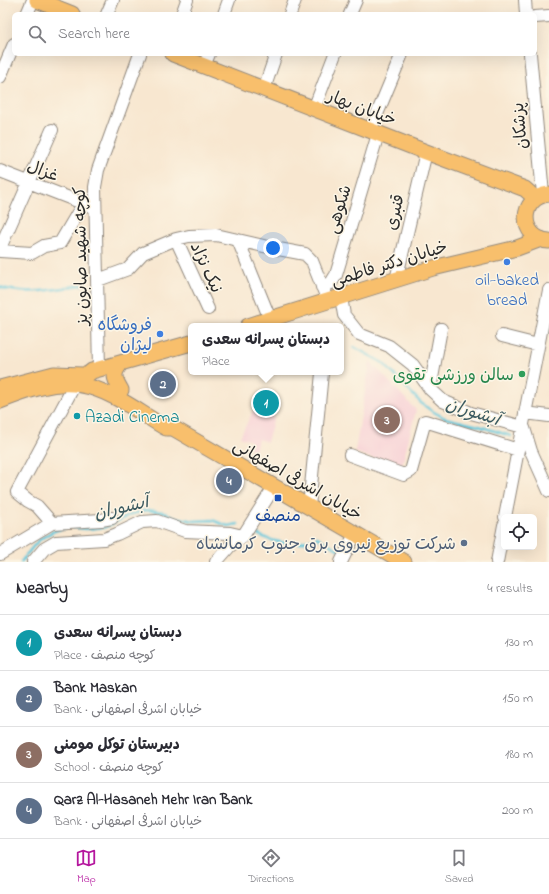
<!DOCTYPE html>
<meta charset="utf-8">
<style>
body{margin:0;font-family:"Indie Flower","Playpen Sans Arabic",sans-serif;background:#f7f7f7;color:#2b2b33}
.controls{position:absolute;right:12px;bottom:12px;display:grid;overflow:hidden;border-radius:6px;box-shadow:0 4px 16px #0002}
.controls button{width:36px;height:36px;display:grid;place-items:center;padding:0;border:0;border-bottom:1px solid #e1e1e2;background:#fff;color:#2b2b33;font:20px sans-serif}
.you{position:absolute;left:273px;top:248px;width:14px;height:14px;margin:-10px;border:3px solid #fff;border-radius:50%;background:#1a73e8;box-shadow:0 0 0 6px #1a73e833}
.badge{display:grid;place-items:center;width:26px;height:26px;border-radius:50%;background:#b5179e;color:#fff;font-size:13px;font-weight:700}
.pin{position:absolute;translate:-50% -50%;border:2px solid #fff;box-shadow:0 1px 4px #0006}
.popup{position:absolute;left:188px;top:323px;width:156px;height:52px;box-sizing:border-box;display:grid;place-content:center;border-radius:6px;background:#fff;filter:drop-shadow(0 1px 3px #0005);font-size:13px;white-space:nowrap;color:#7c7c81}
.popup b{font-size:15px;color:#2b2b33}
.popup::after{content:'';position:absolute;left:50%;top:100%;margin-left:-8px;border:8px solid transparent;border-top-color:#fff}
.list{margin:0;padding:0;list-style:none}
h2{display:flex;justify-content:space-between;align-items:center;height:52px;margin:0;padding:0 16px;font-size:17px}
h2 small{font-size:13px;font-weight:400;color:#7c7c81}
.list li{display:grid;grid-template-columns:26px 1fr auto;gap:12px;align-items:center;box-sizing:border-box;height:56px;padding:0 16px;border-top:1px solid #e1e1e2}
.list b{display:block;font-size:15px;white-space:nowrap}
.list p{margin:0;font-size:13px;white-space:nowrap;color:#7c7c81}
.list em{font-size:13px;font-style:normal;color:#7c7c81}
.icon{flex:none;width:22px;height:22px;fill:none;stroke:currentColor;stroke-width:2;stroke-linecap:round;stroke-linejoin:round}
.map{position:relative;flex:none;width:549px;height:562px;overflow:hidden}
.search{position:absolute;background:#fff;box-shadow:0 4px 16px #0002;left:12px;right:12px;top:12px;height:44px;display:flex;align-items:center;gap:10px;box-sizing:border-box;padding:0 14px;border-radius:6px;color:#7c7c81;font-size:15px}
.sheet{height:276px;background:#fff}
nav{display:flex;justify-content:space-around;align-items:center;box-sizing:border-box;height:56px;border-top:1px solid #e1e1e2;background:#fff;font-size:11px;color:#7c7c81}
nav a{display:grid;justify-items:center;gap:2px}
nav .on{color:#b5179e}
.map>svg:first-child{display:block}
</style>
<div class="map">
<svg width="549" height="562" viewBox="0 0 549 562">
<rect width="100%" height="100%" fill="#fcf5e5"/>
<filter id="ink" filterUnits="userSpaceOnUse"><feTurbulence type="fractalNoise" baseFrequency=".025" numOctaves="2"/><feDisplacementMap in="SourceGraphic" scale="8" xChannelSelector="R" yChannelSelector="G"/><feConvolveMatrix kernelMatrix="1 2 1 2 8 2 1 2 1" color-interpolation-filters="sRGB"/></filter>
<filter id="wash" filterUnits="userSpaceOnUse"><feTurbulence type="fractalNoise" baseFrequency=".012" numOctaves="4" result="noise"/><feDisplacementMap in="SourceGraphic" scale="16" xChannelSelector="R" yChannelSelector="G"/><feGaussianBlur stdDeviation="0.9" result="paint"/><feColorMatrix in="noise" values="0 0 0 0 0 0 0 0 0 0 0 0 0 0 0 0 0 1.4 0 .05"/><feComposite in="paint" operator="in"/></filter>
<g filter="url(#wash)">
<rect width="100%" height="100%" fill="#f8e7d0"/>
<path fill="#f7cfd5" d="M370,361L416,410L401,469L355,452Z
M254,409L274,417L267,442L258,439L255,451L249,448L251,441L240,437Z"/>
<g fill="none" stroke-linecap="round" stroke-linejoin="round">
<path stroke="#61c8dd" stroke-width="2.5" d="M0,287C26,296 55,289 82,285
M354,347L383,363L421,403L432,411L445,418L479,426L511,436
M71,527L86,529L106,527L132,514L147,510L163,512L175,517L194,521L212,520L228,526L238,524
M255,533C275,544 296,547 317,537L341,551
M21,562C34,545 41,533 65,528"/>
</g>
</g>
<g filter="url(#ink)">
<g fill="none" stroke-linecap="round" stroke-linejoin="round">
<defs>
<path id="minor" d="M525,0L526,14
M27,14L33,0
M107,14L113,0
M182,14L187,0
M224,14L229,0
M290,14L295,0
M350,14L356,0
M535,17L549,16
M530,54L543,194
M204,66L209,54
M0,77L14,44
M264,89L276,54
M314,109L335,54
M370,131L402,54
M0,171L90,206
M176,239L208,309
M238,240L270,319
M0,248L52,130
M0,251L32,253L44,246L60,243L83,204
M98,280L128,269L143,253L176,239L189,236L216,235L268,247L305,254L312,261L328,301
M396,280L426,152
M322,287L331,283L336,275L378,134
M341,297L344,315L359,334L389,346L413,365L430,389
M441,329L430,389L443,401L471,413L523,427
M502,336L538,345
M99,369L95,187L98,170L140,54
M525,413L549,416
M524,428L531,451L549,491
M350,455L404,475L411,471L425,421L518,450
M309,507L322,373
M505,517L549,290
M52,523L37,506L28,501L17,492L75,384
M0,554L52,523L101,520L112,518
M33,562L44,549L56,542L104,539L117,534L142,522L157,521L185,531L230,533L243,536
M216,562L230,546L243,536L274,487
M341,562L355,534
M497,562L504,525"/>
<path id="major" d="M37,0L72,14
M173,54L426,152L525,189L535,198
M549,241C519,239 518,197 549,194
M248,326L433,268L517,248L541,239
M87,375L92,371L191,343
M0,388L54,374L83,375
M121,390C114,378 112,374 121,363
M0,401C25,391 54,380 81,385C111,390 140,413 166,428H173L404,562"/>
</defs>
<use href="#minor" stroke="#92897e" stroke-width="14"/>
<use href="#major" stroke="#92897e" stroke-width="17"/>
<use href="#minor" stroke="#fff" stroke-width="12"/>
<use href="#major" stroke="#f8bf6c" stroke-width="15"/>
</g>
</g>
<g fill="#3f7fe0" stroke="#fcf5e5" stroke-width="1.5">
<circle cx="507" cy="262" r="4"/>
<circle cx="160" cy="334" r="4"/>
</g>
<circle fill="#2e9e5b" stroke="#fcf5e5" stroke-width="1.5" cx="522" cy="374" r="4"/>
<circle fill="#0f9aa8" stroke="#fcf5e5" stroke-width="1.5" cx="77" cy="416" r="4"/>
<rect fill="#1a4fb4" stroke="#fcf5e5" stroke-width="1.5" x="274" y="494" width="8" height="8" rx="2"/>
<circle fill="#5c6f8a" stroke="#fcf5e5" stroke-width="1.5" cx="464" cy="543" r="4"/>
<g text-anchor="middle" stroke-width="3" stroke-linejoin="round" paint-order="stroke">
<g font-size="17" fill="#2b2b2b" stroke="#fcf5e5">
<text transform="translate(362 107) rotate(21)" y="6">خیابان بهار</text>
<text transform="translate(519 126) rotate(-95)" y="6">پزشکان</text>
<text transform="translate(43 170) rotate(21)" y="6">غزال</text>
<text transform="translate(338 209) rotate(-73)" y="6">شکوهی</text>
<text transform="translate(394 212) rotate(-77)" y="6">قنبری</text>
<text transform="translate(80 256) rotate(-91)" y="6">کوچه شهید صابون پز</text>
<text transform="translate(389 263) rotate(-17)" y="6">خیابان دکتر فاطمی</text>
<text transform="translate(207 267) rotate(65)" y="6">نیک نژاد</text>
<text transform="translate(298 479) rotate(30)" y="6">خیابان اشرفی اصفهانی</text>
</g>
<g font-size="17" fill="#366cbe" stroke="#fcf5e5">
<text x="507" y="285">oil-baked<tspan x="507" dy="20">bread</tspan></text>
<text x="152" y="330" text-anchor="end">فروشگاه<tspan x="152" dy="20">لیژان</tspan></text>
</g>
<g font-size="17" fill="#27864d" stroke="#fcf5e5" text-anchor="end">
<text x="514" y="380">سالن ورزشی تقوی</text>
</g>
<g font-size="17" fill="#0d838f" stroke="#fcf5e5" text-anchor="start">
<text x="85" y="422">Azadi Cinema</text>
</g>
<g font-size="17" fill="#164399" stroke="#fcf5e5">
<text x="278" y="521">منصف</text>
</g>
<g font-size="17" fill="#4e5e75" stroke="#fcf5e5" text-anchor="end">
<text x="456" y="549">شرکت توزیع نیروی برق جنوب کرمانشاه</text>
</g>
<g font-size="18" font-style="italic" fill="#3b5a60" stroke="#fcf5e5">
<text transform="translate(473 411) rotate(18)" y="6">آبشوران</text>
<text transform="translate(121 507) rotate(-13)" y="6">آبشوران</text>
</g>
</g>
</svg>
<div class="controls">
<button><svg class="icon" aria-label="locate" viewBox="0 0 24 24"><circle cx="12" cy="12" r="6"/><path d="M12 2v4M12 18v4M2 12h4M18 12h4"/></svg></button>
</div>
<div class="you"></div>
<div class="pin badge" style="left:266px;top:403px;background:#0f9aa8">1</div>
<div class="popup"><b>دبستان پسرانه سعدی</b>Place</div>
<div class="pin badge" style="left:163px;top:384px;background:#5c6f8a">2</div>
<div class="pin badge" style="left:387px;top:420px;background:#8d6e63">3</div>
<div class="pin badge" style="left:229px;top:481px;background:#5c6f8a">4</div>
<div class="search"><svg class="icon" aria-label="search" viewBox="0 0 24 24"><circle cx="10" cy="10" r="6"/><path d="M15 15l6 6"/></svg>Search here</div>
</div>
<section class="sheet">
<h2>Nearby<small>4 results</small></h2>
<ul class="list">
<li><span class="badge" style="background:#0f9aa8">1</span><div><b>دبستان پسرانه سعدی</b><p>Place · کوچه منصف</p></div><em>130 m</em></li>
<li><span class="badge" style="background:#5c6f8a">2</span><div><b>Bank Maskan</b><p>Bank · خیابان اشرفی اصفهانی</p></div><em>150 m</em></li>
<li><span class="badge" style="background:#8d6e63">3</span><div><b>دبیرستان توکل مومنی</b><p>School · کوچه منصف</p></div><em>180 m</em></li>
<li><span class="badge" style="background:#5c6f8a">4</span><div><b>Qarz Al-Hasaneh Mehr Iran Bank</b><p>Bank · خیابان اشرفی اصفهانی</p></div><em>200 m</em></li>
</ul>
</section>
<nav>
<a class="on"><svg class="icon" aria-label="map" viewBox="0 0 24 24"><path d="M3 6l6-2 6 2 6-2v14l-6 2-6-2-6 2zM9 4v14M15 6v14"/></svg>Map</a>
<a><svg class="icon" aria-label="directions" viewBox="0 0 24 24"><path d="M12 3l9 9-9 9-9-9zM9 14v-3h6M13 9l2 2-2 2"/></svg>Directions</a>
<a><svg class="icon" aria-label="saved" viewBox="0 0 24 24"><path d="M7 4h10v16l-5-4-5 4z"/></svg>Saved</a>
</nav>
